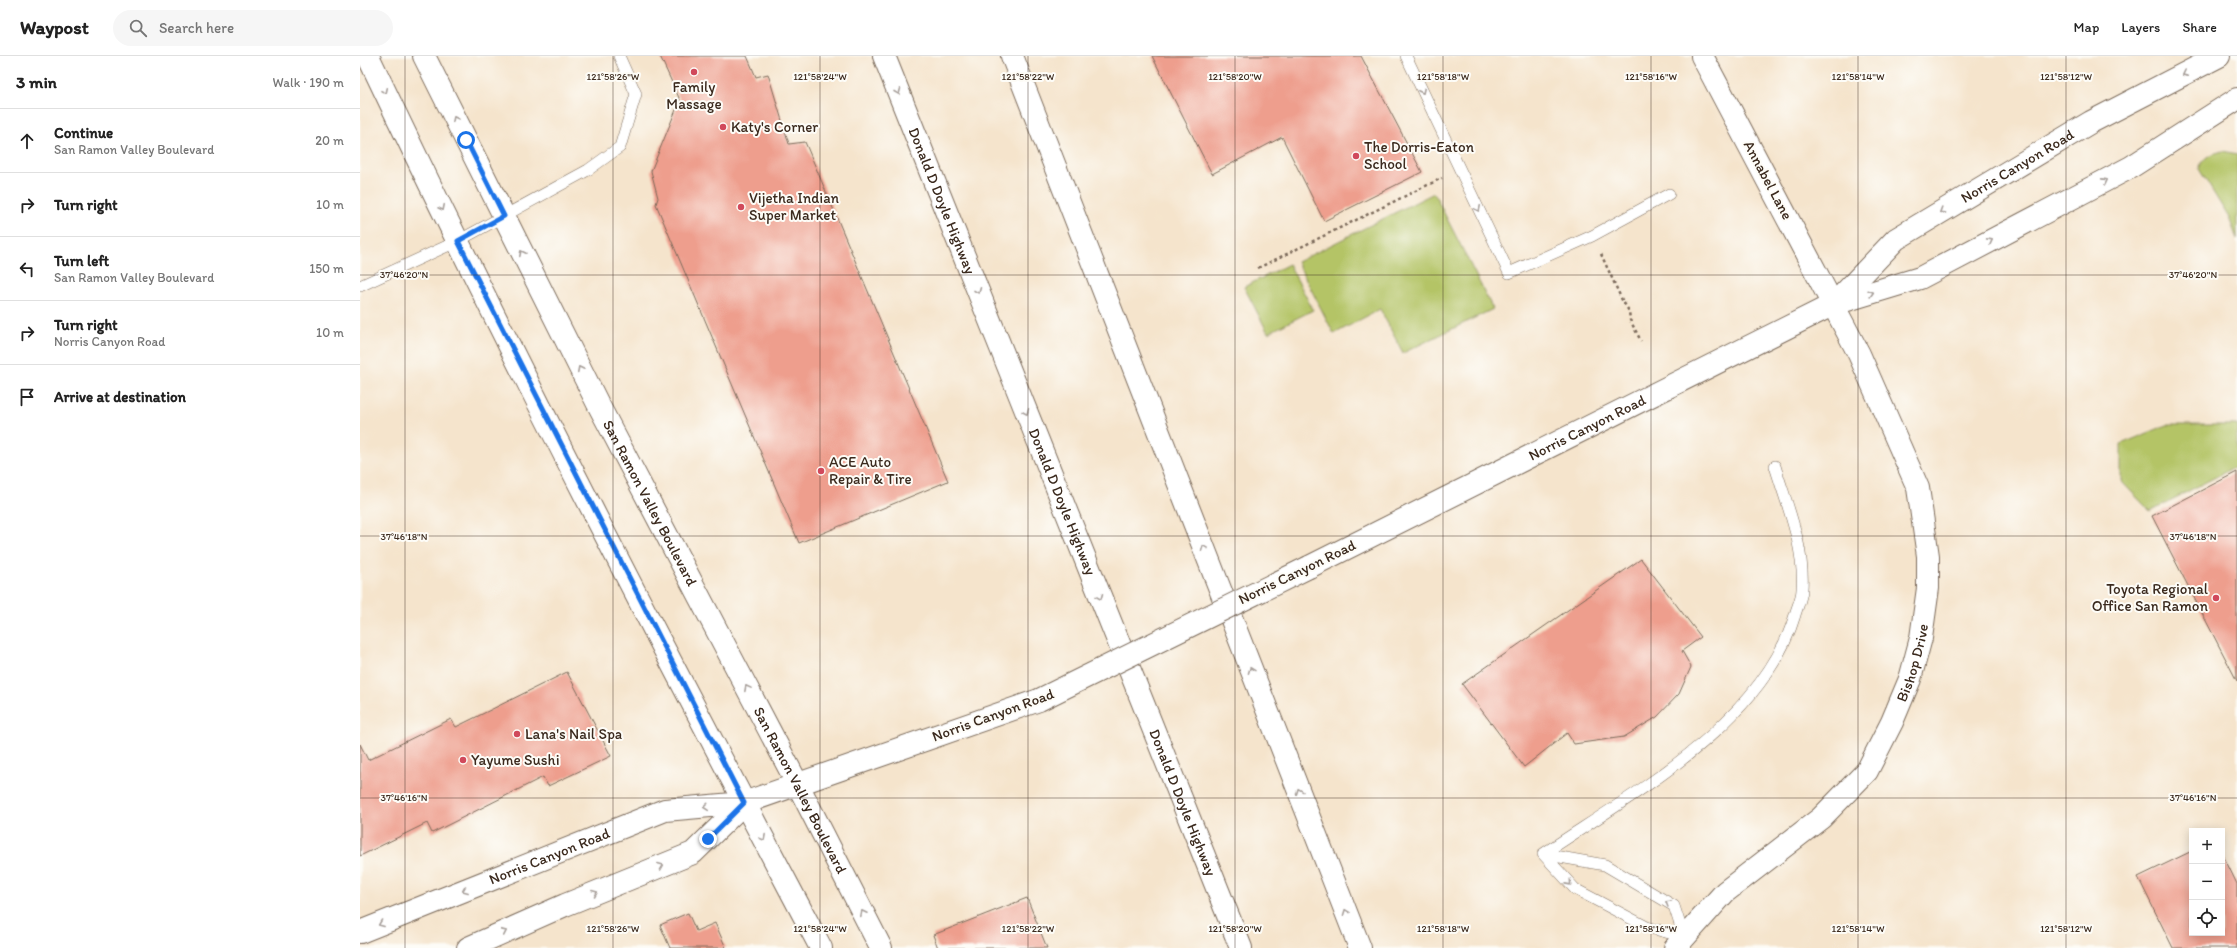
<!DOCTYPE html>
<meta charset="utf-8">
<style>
body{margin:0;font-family:Itim,sans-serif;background:#f6f6f6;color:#222}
.controls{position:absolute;right:12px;bottom:12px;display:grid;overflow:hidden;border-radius:0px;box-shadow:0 2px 10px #0003}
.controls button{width:36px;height:36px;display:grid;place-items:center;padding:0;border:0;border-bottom:1px solid #e0e0e0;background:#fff;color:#222;font:20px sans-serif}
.stop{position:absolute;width:12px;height:12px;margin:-9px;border:3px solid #1a73e8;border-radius:50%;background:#fff}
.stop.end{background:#1a73e8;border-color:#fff;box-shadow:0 1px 4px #0008}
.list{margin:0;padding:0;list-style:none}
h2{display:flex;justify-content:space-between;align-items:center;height:52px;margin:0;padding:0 16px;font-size:17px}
h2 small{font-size:13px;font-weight:400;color:#767676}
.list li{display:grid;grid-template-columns:26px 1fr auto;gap:12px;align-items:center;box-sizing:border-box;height:64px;padding:0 16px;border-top:1px solid #e0e0e0}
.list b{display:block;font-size:15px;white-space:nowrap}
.list p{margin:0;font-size:13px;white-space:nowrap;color:#767676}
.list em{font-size:13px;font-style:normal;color:#767676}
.icon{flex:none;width:22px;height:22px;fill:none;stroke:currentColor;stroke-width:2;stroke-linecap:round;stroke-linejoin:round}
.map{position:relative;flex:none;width:1877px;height:892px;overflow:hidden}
header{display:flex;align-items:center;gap:24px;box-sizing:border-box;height:56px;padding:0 20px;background:#fff;border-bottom:1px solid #e0e0e0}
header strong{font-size:19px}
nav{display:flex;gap:22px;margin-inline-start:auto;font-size:14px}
.search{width:280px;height:36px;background:#f6f6f6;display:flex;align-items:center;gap:10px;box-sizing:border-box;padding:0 14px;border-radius:22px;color:#767676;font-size:15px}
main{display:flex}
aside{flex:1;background:#fff}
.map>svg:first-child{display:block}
</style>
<header>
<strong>Waypost</strong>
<div class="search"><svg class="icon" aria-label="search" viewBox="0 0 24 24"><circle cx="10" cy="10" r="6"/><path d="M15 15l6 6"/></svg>Search here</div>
<nav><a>Map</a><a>Layers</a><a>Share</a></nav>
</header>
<main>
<aside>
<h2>3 min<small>Walk · 190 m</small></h2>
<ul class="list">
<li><svg class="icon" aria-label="ahead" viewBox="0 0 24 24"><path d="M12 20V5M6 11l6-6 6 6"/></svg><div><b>Continue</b><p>San Ramon Valley Boulevard</p></div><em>20 m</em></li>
<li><svg class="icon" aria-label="right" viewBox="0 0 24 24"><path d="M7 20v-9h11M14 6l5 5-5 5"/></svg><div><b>Turn right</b></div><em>10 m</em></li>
<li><svg class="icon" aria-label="left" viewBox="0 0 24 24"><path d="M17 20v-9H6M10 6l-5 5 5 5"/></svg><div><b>Turn left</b><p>San Ramon Valley Boulevard</p></div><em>150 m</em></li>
<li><svg class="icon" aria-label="right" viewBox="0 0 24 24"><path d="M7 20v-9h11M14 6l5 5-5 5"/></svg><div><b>Turn right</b><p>Norris Canyon Road</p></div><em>10 m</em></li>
<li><svg class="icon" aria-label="arrive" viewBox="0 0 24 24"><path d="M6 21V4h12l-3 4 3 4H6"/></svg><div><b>Arrive at destination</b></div></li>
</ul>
</aside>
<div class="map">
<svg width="1877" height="892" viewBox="0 0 1877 892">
<rect width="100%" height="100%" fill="#fdfcf7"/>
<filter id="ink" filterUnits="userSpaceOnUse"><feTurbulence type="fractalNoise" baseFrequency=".025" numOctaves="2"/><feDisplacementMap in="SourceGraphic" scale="8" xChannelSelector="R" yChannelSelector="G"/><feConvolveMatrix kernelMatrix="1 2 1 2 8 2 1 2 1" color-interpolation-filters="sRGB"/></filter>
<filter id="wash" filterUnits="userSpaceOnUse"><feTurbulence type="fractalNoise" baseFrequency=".012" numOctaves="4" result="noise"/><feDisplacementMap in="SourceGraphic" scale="16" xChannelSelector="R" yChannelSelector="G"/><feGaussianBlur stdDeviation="0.9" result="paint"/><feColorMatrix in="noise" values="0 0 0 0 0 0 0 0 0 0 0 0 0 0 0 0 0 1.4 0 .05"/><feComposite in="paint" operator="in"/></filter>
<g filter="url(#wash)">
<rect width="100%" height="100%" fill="#f5e4cc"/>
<path fill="#b4c466" stroke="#787742" d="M1863,95L1877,98V183L1869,162L1839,113C1843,100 1851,98 1863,95Z
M1074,137L1133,253L1043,297L1020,253L974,278L937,206Z
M929,208L953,254L908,277L884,231Z
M1807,369H1877V410L1790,455L1761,425V388Z"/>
<g id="blocks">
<path fill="#ee9e8d" d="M300,0H387L396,21L408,18L429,88L445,86L588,425L439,487L296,148L298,142L291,115L320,44Z
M792,0H1001L1062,116L964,165L922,81L852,118Z
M1877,416V625L1792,460Z
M1281,503L1341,581L1322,595L1331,611L1319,638L1297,661L1264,681L1214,688L1207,677L1164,711L1102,628Z
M207,616L251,700L188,730L183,721L72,777L67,767L0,800V688L8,704L91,663L96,671Z
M1832,795V877H1862V797L1877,828V892H1813L1778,821Z
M667,842L687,892H578L573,879Z
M328,857L336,875L355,867L366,892H310L300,869Z"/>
</g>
</g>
<g filter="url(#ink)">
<use href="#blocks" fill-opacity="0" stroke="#7c6b5b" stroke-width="1"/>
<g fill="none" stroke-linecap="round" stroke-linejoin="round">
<defs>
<path id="lane" d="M1046,0L1149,217L1232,180L1309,138
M0,230L98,185L228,114L260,91L276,38L259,0
M1183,798C1272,738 1403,668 1435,559C1437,551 1442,542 1442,533C1445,491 1427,450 1415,410
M1183,798L1245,809L1314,850L1324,881
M1183,798L1215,833L1287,871L1324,881"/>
<g id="street">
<path id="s1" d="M1315,892L1365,836L1461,762L1507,715L1532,666L1550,623L1561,582L1568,532V500L1558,432L1499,298L1342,0"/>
</g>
<g id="secondary">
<path d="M8,0C151,301 305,597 461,892"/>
<path id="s2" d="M64,0L238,348L438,729L521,892"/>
<path id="s3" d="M1475,247L1536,183L1731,66L1859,0"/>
<path id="s4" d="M949,511L1474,248L1560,222L1771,111L1877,43"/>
<path id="s5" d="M0,876L305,754L384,747L679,644"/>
<path d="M108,892L205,849L333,797L384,747"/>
</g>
<g id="highway">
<path id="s6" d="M524,0L881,892"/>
<path d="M652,0L1000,892"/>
</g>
</defs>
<use href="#lane" stroke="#7c6b5b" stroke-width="12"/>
<use href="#street" stroke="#7c6b5b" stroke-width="24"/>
<use href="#secondary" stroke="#7c6b5b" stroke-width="24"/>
<use href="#highway" stroke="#7c6b5b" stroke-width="24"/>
<path stroke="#7c6b5b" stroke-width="2.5" stroke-dasharray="3 3" stroke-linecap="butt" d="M1241,198L1262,244L1269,255L1270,264L1281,285
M898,212L1082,122"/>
<use href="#lane" stroke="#fff" stroke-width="11"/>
<use href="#street" stroke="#fff" stroke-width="22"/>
<use href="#secondary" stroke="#fff" stroke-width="22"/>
<use href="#highway" stroke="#fff" stroke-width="22"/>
<defs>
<path id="secondary-bridge" d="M679,644L949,511"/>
</defs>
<use href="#secondary-bridge" stroke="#7c6b5b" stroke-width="24" stroke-linecap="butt"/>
<use href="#secondary-bridge" stroke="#fff" stroke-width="22"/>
</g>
<defs><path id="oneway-chevron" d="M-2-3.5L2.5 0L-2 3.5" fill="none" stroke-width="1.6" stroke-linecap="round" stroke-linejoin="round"/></defs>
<g stroke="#a79f9a">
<use href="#oneway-chevron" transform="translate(1825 18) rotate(153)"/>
<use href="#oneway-chevron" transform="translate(25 35) rotate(65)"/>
<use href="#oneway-chevron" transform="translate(1062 35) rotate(65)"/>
<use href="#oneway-chevron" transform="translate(538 36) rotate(68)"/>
<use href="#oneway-chevron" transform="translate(95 63) rotate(-116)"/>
<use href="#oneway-chevron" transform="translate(1745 125) rotate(-28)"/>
<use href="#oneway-chevron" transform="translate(82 152) rotate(64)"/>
<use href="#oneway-chevron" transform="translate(1118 153) rotate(64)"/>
<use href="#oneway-chevron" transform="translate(1582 155) rotate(148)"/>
<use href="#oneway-chevron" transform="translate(1630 185) rotate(-28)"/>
<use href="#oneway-chevron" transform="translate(162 197) rotate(-117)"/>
<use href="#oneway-chevron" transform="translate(618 235) rotate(68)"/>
<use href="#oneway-chevron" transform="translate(1511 237) rotate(-17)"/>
<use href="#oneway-chevron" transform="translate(220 313) rotate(-117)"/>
<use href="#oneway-chevron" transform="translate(666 356) rotate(68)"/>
<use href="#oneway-chevron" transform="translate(844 492) rotate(-111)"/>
<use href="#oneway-chevron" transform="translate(740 541) rotate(68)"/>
<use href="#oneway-chevron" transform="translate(891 614) rotate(-111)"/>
<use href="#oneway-chevron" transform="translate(387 632) rotate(-118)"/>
<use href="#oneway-chevron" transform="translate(939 735) rotate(-111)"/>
<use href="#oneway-chevron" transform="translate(346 751) rotate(175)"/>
<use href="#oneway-chevron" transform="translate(403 782) rotate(62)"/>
<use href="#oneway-chevron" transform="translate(301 810) rotate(-22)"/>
<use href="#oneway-chevron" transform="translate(1209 827) rotate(48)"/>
<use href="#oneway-chevron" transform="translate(105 834) rotate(158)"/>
<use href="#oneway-chevron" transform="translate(235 837) rotate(-22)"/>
<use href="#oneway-chevron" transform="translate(1308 847) rotate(-149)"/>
<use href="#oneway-chevron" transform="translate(986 856) rotate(-111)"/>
<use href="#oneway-chevron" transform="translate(503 857) rotate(-117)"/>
<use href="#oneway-chevron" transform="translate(21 868) rotate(159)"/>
<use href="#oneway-chevron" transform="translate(144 876) rotate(-24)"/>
</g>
</g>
<g fill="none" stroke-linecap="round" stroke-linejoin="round" filter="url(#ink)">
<path stroke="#1a73e8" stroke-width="5" d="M106,84L144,160L98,185L384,747L348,783"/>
</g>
<path fill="none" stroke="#3b2a1e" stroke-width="1" stroke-opacity="0.45" d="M45,0V892M253,0V892M460,0V892M668,0V892M875,0V892M1083,0V892M1291,0V892M1498,0V892M1706,0V892M0,219H1877M0,480H1877M0,742H1877"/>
<g fill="#d1495b" stroke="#fdfcf7" stroke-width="1.5">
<circle cx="334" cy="16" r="4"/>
<circle cx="363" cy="71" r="4"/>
<circle cx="996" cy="100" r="4"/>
<circle cx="381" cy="151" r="4"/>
<circle cx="461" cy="415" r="4"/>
<circle cx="1856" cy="542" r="4"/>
<circle cx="157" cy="678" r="4"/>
<circle cx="103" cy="704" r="4"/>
</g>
<g text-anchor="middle" stroke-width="4" stroke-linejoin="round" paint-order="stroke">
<g font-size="15" fill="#3b2a1e" stroke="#fdfcf7" text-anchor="start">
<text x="334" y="36" text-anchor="middle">Family<tspan x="334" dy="17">Massage</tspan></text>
<text x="371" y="76">Katy's Corner</text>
<text x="1004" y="96">The Dorris-Eaton<tspan x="1004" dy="17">School</tspan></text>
<text x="389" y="147">Vijetha Indian<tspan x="389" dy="17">Super Market</tspan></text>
<text x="469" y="411">ACE Auto<tspan x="469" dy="17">Repair &amp; Tire</tspan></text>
<text x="1848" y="538" text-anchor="end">Toyota Regional<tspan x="1848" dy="17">Office San Ramon</tspan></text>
<text x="165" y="683">Lana's Nail Spa</text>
<text x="111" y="709">Yayume Sushi</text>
</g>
<g font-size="15" fill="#3b2a1e" stroke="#fdfcf7">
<text dy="5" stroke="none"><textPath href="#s3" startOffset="230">Norris Canyon Road</textPath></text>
<text transform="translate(1408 124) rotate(62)" y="5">Annabel Lane</text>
<text dy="5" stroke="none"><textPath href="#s6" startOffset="156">Donald D Doyle Highway</textPath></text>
<text dy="5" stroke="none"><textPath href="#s4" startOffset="311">Norris Canyon Road</textPath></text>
<text dy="5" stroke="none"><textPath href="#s6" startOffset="480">Donald D Doyle Highway</textPath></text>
<text dy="5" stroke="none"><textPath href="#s2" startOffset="501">San Ramon Valley Boulevard</textPath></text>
<text transform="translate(937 516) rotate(-26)" y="5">Norris Canyon Road</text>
<text dy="5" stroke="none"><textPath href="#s1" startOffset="380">Bishop Drive</textPath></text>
<text transform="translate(633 659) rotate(-20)" y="5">Norris Canyon Road</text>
<text dy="5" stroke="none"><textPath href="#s2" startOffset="825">San Ramon Valley Boulevard</textPath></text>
<text dy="5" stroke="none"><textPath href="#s6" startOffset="804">Donald D Doyle Highway</textPath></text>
<text dy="5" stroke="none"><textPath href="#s5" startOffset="204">Norris Canyon Road</textPath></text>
</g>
</g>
<g font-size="10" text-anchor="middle" fill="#3b2a1e" stroke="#fdfcf7" stroke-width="4" stroke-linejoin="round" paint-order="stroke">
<text x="253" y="24">121°58'26"W</text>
<text x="460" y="24">121°58'24"W</text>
<text x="668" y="24">121°58'22"W</text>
<text x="875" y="24">121°58'20"W</text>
<text x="1083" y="24">121°58'18"W</text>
<text x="1291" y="24">121°58'16"W</text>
<text x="1498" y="24">121°58'14"W</text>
<text x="1706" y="24">121°58'12"W</text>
<text x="44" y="222">37°46'20"N</text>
<text x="1833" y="222">37°46'20"N</text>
<text x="44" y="484">37°46'18"N</text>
<text x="1833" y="484">37°46'18"N</text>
<text x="44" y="745">37°46'16"N</text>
<text x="1833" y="745">37°46'16"N</text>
<text x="253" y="876">121°58'26"W</text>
<text x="460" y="876">121°58'24"W</text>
<text x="668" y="876">121°58'22"W</text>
<text x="875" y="876">121°58'20"W</text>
<text x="1083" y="876">121°58'18"W</text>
<text x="1291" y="876">121°58'16"W</text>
<text x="1498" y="876">121°58'14"W</text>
<text x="1706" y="876">121°58'12"W</text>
</g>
</svg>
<div class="controls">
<button>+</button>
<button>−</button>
<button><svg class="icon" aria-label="locate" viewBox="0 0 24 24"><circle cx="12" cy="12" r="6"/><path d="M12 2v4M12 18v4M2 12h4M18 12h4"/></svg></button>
</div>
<div class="stop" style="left:106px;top:84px"></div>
<div class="stop end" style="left:348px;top:783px"></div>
</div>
</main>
